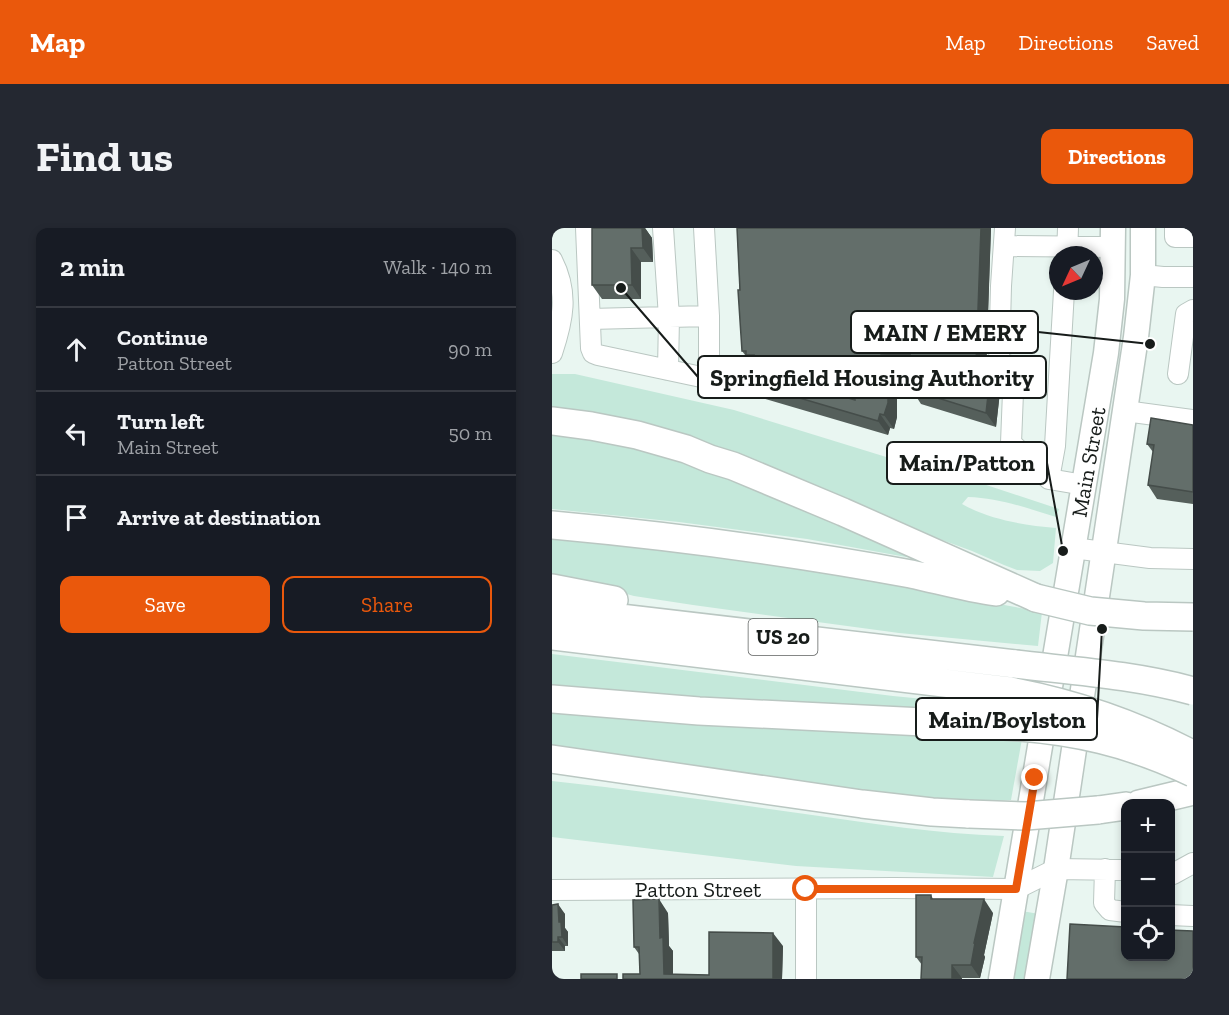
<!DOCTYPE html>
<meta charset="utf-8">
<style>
body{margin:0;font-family:"Zilla Slab",serif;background:#242831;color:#f1f3f6}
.controls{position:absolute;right:18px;bottom:18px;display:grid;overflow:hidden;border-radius:12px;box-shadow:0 3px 9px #0003}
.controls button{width:54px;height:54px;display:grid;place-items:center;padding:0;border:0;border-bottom:2px solid #363941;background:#171b24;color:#f1f3f6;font:30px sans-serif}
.compass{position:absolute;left:497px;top:18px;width:54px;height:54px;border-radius:50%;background:#171b24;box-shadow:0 3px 9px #0003;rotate:226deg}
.stop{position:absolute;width:18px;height:18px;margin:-14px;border:4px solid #ea580c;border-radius:50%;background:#fff}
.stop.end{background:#ea580c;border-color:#fff;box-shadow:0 2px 6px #0008}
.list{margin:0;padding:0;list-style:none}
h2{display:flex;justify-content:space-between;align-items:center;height:78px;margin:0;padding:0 24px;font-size:26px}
h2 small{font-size:20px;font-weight:400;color:#9ea1a6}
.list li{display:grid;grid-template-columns:39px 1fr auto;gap:18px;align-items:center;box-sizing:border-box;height:84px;padding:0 24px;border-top:2px solid #363941}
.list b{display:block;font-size:22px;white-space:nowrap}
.list p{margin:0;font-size:20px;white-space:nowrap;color:#9ea1a6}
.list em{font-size:20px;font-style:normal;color:#9ea1a6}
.actions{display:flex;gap:12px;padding:18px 24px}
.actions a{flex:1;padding:14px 0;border:2px solid #ea580c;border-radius:12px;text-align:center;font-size:21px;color:#ea580c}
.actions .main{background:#ea580c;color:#fff}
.icon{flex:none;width:33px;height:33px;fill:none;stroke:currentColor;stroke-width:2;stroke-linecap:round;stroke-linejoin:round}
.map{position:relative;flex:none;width:641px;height:751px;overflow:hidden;border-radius:12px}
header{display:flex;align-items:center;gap:36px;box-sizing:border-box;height:84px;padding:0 30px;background:#ea580c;color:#fff}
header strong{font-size:28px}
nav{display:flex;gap:33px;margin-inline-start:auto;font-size:21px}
.intro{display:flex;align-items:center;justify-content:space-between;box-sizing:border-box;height:144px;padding:0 36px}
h1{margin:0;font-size:42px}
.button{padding:15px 27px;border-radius:12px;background:#ea580c;color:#fff;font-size:21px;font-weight:700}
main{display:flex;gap:36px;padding:0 36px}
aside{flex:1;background:#171b24;border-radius:12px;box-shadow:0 3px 9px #0003}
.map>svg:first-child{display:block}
</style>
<header>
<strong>Map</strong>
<nav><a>Map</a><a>Directions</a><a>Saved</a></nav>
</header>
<div class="intro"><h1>Find us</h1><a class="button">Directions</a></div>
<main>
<aside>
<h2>2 min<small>Walk · 140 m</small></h2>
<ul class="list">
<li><svg class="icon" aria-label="ahead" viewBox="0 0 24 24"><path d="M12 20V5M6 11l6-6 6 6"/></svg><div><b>Continue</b><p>Patton Street</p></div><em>90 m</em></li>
<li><svg class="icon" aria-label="left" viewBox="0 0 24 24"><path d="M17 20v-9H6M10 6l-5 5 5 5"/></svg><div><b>Turn left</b><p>Main Street</p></div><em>50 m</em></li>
<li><svg class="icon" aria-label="arrive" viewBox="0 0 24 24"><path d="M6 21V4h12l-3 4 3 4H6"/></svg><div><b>Arrive at destination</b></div></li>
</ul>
<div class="actions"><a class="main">Save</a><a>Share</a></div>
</aside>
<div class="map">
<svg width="641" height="751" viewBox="0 0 641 751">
<rect width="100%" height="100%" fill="#e9f6f1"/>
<path fill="#c4e8da" d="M0,146H23L182,182L357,236L365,234L507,281L504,289C475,280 447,270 416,269L410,276C439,292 471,297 504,300L501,335L488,343L465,342L452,337L420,323L363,302L0,184Z
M0,201L14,203L138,234L376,333L255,311L127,294L0,281Z
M0,309L205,332L490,384L486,418L347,405L141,377L82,368L42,357L0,348Z
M0,426L341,468L454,479L452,489L0,460Z
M0,478L470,511L459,572L415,575L256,555L0,517Z
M0,553C84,562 169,574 253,586C319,595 385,606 452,608L441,649L244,638L0,609Z
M470,683L487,686L476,751H458Z"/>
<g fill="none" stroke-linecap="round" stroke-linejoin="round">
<defs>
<path id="minor" d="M34,0L39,120L41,125L46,127L154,150L157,146V88
M111,0L117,89L157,88L152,0
M453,0L449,58L447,135L462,139L459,215L497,251L532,257
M623,0V9H641
M452,18L561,19
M515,27L516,0
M0,32C17,65 11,92 0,125
M591,47L611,49H641
M38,91L117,89L116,142
M626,146L634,86L641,82
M573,183L641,192
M497,251L503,218L512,63
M521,320L598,330L641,331
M553,641L552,675L558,682L574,684
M618,646H621L641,635
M0,662L342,660L464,661L504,641L574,642
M618,687L641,688
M254,751V661"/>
<path id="major" d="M449,751L554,125L560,71L561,0
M485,751L504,641L584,109L591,47V0"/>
<path id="highway" d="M0,193L39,198L85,207L134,221L158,231L181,238L291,284L484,370
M0,297C120,308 240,324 359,346C387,352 415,360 444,364
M0,360L62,372
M0,382L463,436
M0,408L458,463
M0,471L147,483L452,498
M0,531L310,576L380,584L417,586
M587,576L641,563
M546,582L574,578"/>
</defs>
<use href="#minor" stroke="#bac7c2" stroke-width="22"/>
<use href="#major" stroke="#bac7c2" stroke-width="27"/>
<use href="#highway" stroke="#bac7c2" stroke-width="30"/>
<use href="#minor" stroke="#fff" stroke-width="20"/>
<use href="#major" stroke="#fff" stroke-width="24"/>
<use href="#highway" stroke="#fff" stroke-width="27"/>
<defs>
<path id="highway-bridge" d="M484,370L538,383L592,388L641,389
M463,436C522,443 583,447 641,463
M458,463C521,475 581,495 638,525
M452,498C522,502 578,515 641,545
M417,586L474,588L546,582"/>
</defs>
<use href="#highway-bridge" stroke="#bac7c2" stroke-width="30" stroke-linecap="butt"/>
<use href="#highway-bridge" stroke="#fff" stroke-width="27"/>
</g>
<path fill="#555f5b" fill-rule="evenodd" d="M90,0H93L100,10L101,34H89V71H50L40,57Z
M185,0H439L434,139L439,141L449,155L444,199L369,176L360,162L359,140L338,141V157L345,168V189L342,201L338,200L336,207L203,168L193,154L206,144L190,123ZM263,145V147L273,161L303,159V172L219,147Z
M641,197V276L605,271L596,257L601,224L595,216Z
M379,667L381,671L441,685L432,727L433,729L428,750H410L370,737L364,729Z
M0,677L13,686V700L16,704V718H13V723H0Z
M116,685L117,718L121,723V746L157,747L231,718L230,751H71L88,746L87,726L82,719Z"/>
<path fill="#454d4a" d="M90,0H93L100,10L101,34L91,20Z
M429,0H439L434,150L424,136Z
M79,20L89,34V71L80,57Z
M329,127L338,141V157L345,168V189L342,201L332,187L328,155Z
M439,141L449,155L444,199L434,185Z
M328,186L338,200L336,207L326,193Z
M107,671L116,685L117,718L121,723V751L112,746L108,710Z
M432,671L441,685L432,727L433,729L428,750L419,737L422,715Z
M6,676L13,686V700L16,704V718L10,709L7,694Z
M221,705L231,718L230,751H221Z
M6,709L13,718V723L6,714Z
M400,737L410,750V751H400Z"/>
<path fill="#636e6a" stroke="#454d4a" stroke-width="1.5" d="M40,0H90L91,20H79L80,57H40Z
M185,0H429L424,136L439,141L434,185L360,162L358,126L329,127L328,155H336V175L332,187L328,186L326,193L193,154L198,141L303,172L304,145L263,147V131L200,134L202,127H194V123H190L186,62H188Z
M599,190L641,197V264L596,257L602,217L595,216Z
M364,667H379V671H432L422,715H423L419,737H400V751H369L370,729H364Z
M107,671L108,710L111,709L112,746L157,747V704L221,705V751H71V746H88L87,719H82L81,672Z
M6,676L7,694H9L10,709H6V714H0V677Z
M518,696L573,699V729H618V702L641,703V751H515Z
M29,746H65V751H29Z"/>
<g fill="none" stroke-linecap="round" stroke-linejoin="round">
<path stroke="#ea580c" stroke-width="8" d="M254,661H464L483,550"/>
</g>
<g text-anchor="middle" stroke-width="4.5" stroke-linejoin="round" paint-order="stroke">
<rect fill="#fff" stroke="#5d605f" stroke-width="1.5" x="196.5" y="391" width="69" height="36" rx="4.5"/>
<g font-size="21" font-weight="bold" fill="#171c1a">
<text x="231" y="416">US 20</text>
</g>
<g font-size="22" fill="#171c1a" stroke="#fff">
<text transform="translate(536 234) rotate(-80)" y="8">Main Street</text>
<text x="146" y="669">Patton Street</text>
</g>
</g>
<path fill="none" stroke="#171c1a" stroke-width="2" d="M598 116L486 104M69 60L146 149M511 323L495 235M550 401L545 491"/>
<g fill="#171c1a" stroke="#fff" stroke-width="2">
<circle cx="598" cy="116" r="6"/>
<circle cx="69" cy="60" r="6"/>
<circle cx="511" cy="323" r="6"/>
<circle cx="550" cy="401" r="6"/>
</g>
<g fill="#fff" stroke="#171c1a" stroke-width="2">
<rect x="299" y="83" width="187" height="42" rx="6"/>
<rect x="146" y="128" width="348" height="42" rx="6"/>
<rect x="335" y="214" width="160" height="42" rx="6"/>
<rect x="364" y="470" width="181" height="42" rx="6"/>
</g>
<g font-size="24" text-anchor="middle" font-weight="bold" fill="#171c1a">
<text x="393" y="113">MAIN / EMERY</text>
<text x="320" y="158">Springfield Housing Authority</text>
<text x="415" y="243">Main/Patton</text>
<text x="455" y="500">Main/Boylston</text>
</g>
</svg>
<div class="controls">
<button>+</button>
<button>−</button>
<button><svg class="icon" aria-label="locate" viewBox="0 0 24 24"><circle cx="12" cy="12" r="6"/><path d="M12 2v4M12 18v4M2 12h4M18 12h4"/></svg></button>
</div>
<svg class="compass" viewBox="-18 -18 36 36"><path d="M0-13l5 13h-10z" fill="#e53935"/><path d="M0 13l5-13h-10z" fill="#9ea1a6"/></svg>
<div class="stop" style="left:254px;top:661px"></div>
<div class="stop end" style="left:483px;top:550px"></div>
</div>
</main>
